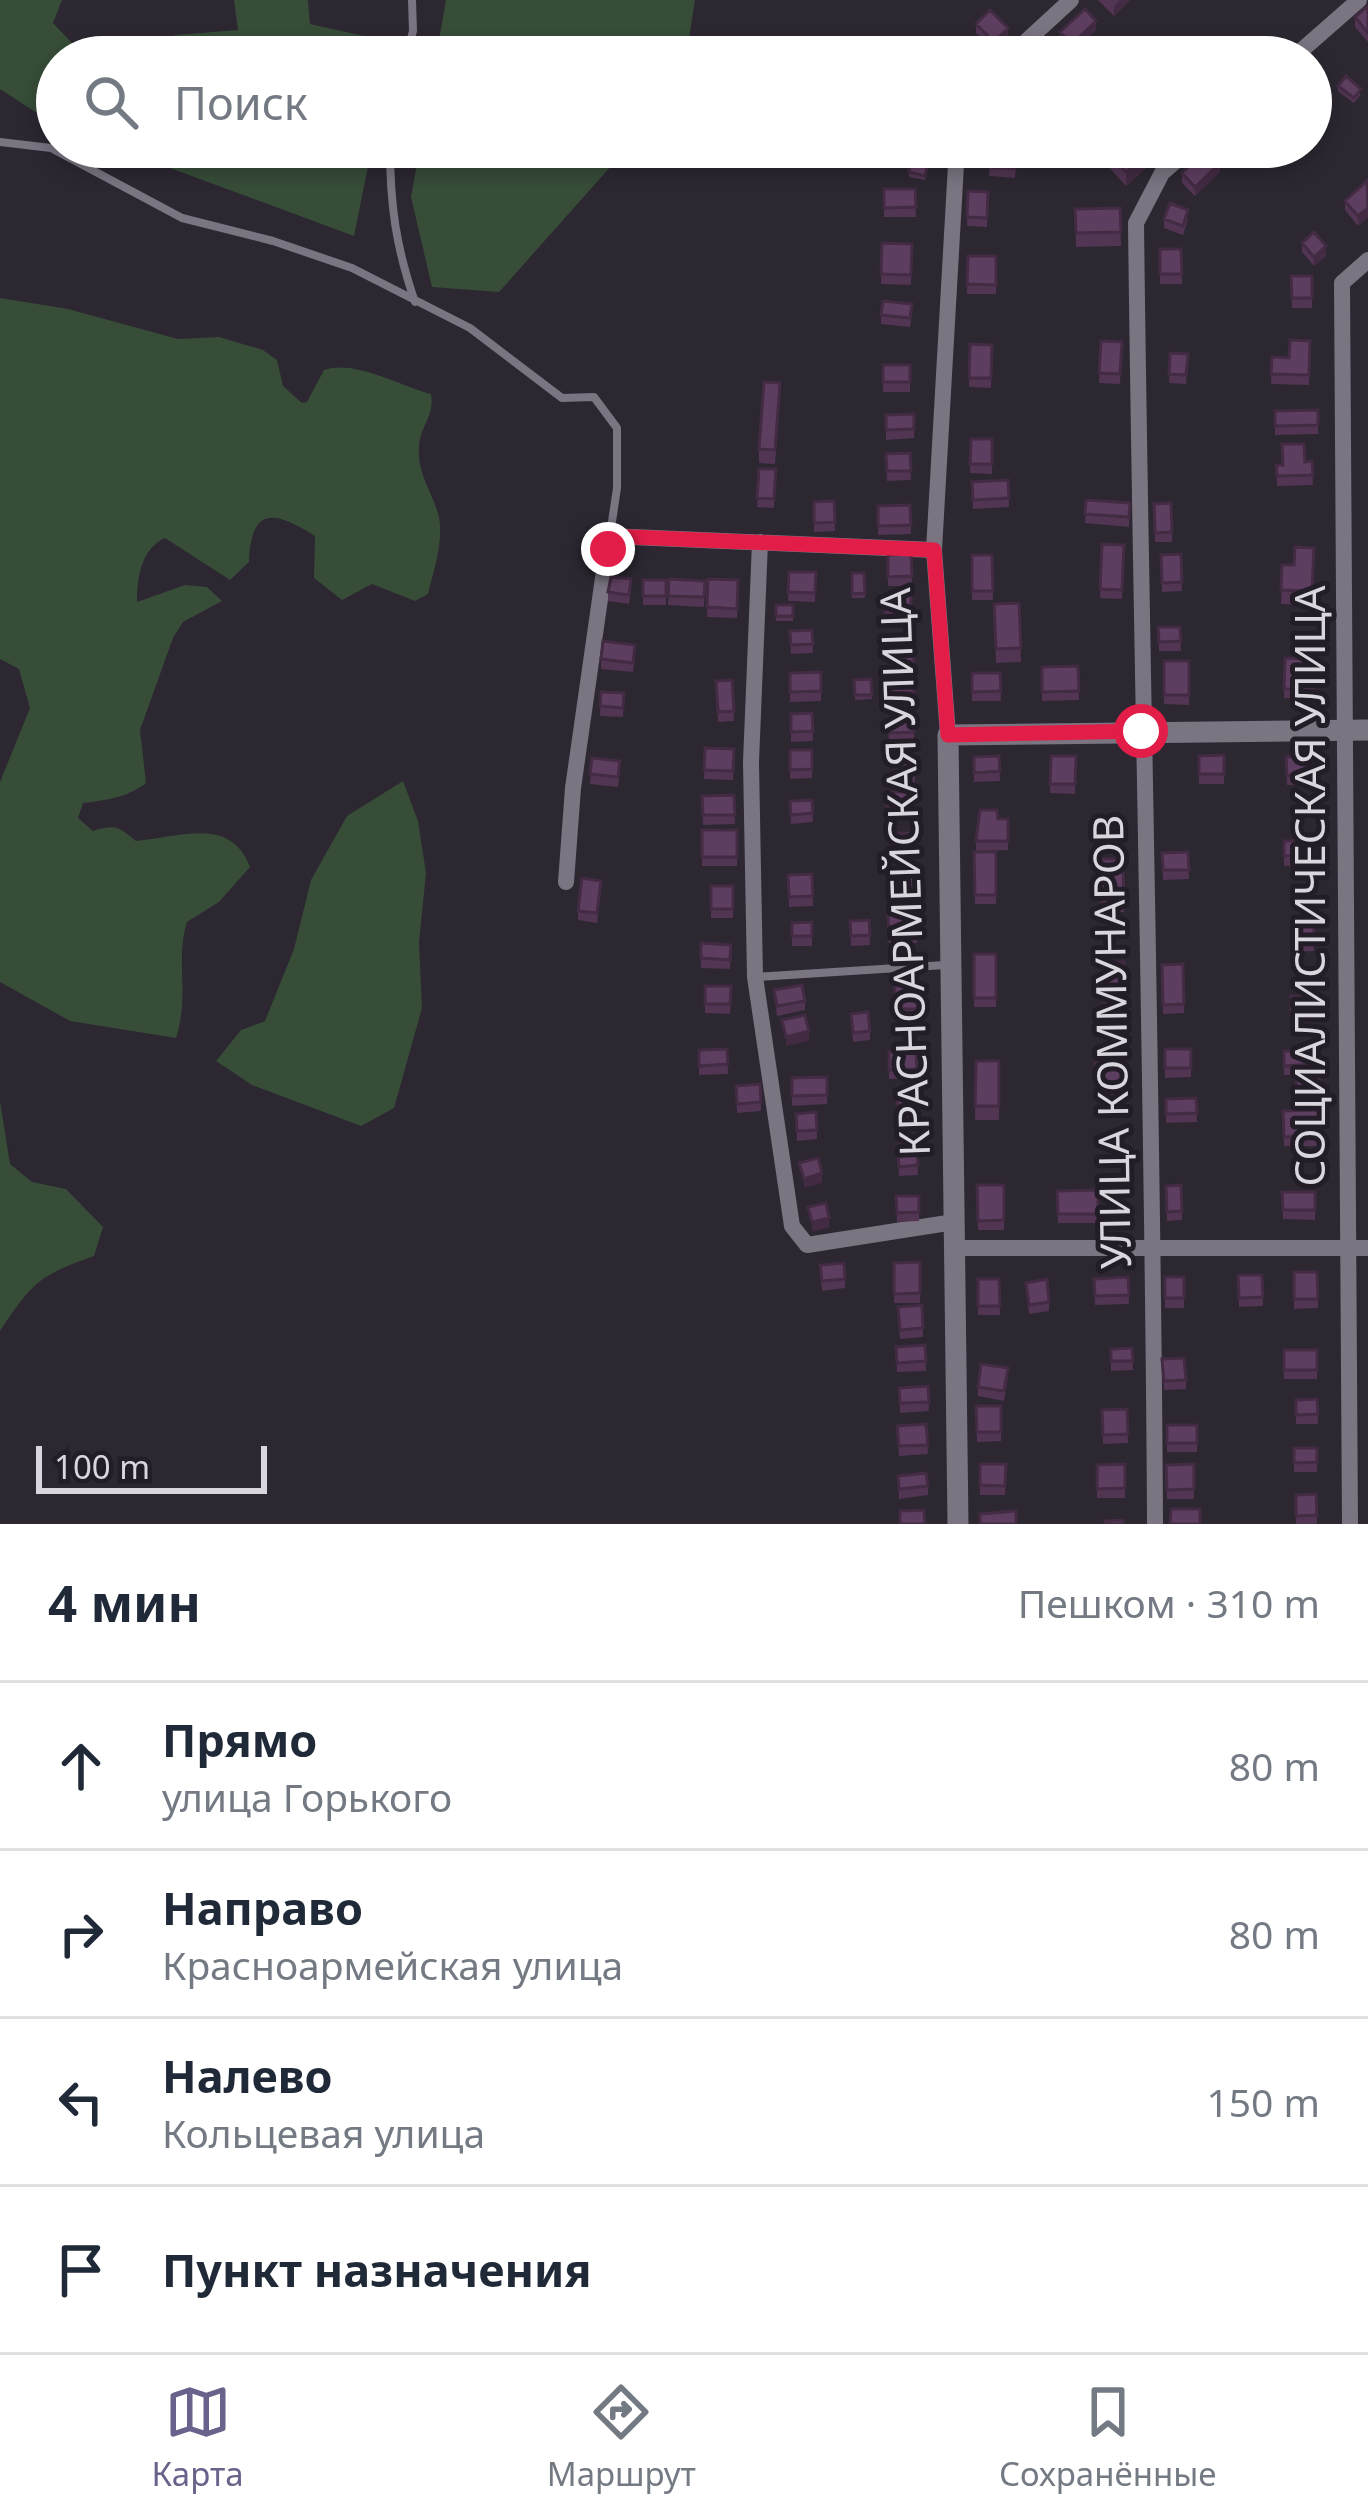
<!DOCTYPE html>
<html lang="ru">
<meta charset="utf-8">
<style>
body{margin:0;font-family:"Noto Sans",sans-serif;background:#f6f6f7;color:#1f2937}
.scale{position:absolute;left:36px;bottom:30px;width:231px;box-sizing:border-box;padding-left:12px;border:6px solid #d9d6dd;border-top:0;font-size:33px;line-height:42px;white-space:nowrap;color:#d9d6dd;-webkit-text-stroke:9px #221d27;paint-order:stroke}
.stop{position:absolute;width:36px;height:36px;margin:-27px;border:9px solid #e11d48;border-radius:50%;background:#fff}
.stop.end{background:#e11d48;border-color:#fff;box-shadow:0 3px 12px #0008}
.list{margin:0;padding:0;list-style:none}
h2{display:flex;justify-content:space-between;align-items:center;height:156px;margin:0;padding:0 48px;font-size:51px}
h2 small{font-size:39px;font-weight:400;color:#747a83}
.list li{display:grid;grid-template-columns:78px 1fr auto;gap:36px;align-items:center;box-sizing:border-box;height:168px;padding:0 48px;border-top:3px solid #e0e1e3}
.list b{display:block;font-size:45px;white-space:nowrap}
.list p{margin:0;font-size:39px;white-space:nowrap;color:#747a83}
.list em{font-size:39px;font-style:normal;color:#747a83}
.icon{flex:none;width:66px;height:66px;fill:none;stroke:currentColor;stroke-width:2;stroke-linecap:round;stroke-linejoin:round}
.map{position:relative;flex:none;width:1368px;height:1524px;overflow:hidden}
.search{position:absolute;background:#fff;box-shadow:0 6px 18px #0003;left:36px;right:36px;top:36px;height:132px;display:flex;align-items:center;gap:30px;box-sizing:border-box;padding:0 42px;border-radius:66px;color:#747a83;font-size:45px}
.sheet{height:828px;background:#fff}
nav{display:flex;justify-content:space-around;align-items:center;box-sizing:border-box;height:168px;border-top:3px solid #e0e1e3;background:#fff;font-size:33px;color:#747a83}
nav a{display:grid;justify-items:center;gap:6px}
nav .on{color:#69628b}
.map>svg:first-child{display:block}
</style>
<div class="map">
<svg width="1368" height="1524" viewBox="0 0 1368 1524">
<rect width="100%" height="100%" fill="#2c2731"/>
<path fill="#374d38" d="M0,0H62L53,23L85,57H57V126L0,89Z
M234,0H308L310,24L391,42L389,57H142L151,44L176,35L238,30Z
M446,0H695L686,57H436Z
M113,147H372L354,236Z
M420,147H628L499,292L432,287L411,197Z
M0,298L68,309L178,339L219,337L263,350L277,360L283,386L302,403L307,402L324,370C354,359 401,386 431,394C435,416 420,426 419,447C417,471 430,489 437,510C446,535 434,569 428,594L415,601L372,584L342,600L314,578L315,536C275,511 251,505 249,562L230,580L165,538C141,549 137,578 137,602L185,585L207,587L222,601L183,622L173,638L140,730L146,783C126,798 107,800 83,803L78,818L93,831C115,824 119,827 136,841C180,837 231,816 250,867L219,902L187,922C175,961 190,994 176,1038L70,1021L0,982V782L30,708L19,669L0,659Z
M403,781L418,821L426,873L419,943L422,1008L394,1108L361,1126L252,1085L216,1061L241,1030L265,1021L294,949L311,880L347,816Z
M0,1101L10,1164L32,1182L66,1189L103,1227L94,1256C38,1276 33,1282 0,1331Z"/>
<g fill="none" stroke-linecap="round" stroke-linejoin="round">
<path stroke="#7a7581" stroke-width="8" d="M406,57L413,31L412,0
M0,142L51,148L182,218L273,241L352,268L470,328L562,398L594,397L617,428V488L610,535
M390,147C390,205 396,247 415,302
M756,977L945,965"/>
<path stroke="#7a7581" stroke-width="16" d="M1009,57L1071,0
M1294,57L1359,0
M760,542L751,762L755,977L792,1226L807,1245L954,1222
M948,735L934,550L957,147
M566,882L573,788L609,536L934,550
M955,1248H1368
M1155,1524C1153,1090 1141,657 1136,223L1162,173L1192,147
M1350,1524L1342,283L1368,260"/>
<path stroke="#7a7581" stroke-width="21" d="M958,1524L948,735L1368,730"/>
</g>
<path fill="#513553" d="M1098,0H1130L1114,16Z
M1368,6V42L1355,27V17Z
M976,24L1008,37L994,51L976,33Z
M1096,30L1072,53L1060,42V32Z
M1338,86L1361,94L1354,103L1338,91Z
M991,147H1018L1015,178L989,176Z
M1103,147H1156V159L1126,186L1103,161Z
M928,165L925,180L909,177V172Z
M1220,172L1195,196L1182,183V173Z
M1368,182V217L1358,226L1345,210V201Z
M884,189H915L916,217H884Z
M968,191L988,192L987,227L967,226Z
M1120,208L1121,246L1076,247L1075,209Z
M1164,219H1188L1183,235L1164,228Z
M882,243L912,244L911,285L881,284Z
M1302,243L1326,256L1314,266L1302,252Z
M1160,249H1181L1182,284H1160Z
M968,256H996V294H967Z
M1291,276H1312V308H1292Z
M912,314L910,327L881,324V315Z
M1101,341L1122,342L1120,384L1099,383Z
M1310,341L1309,385L1271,384L1272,357L1289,358Z
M970,344L992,345L991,388L969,387Z
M1170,353L1188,354L1186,384L1169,383Z
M883,365H910V392H883Z
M780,397L775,464L759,463V449Z
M1318,410V434L1275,435V411Z
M914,414V438L886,440V415Z
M971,439H992V474L970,473Z
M910,453L911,480L887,481L886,454Z
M1312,461L1313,485L1277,486L1276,465Z
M759,469H776L774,508L757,507Z
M1008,480L1009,507L973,509L972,482Z
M1086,500L1130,503L1129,527L1085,523Z
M834,501L835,531L814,532V502Z
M1171,503L1172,542H1155L1154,504Z
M910,505L911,534L878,535V506Z
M1102,544L1124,545L1122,599L1100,598Z
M1314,548L1312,605L1281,604L1282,565H1294Z
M911,554L912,586H888V555Z
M1181,554L1182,591L1162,592L1161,555Z
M972,555H992L993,600H972Z
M789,572H816L815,602L788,601Z
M852,573H864L865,598H852Z
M669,579L705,581L704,607L668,605Z
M708,579L738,580L737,618L707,617Z
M643,580H666V605H643Z
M631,589L629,604L608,601V592Z
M911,595V623H885V596Z
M1019,603L1021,662L996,663L994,604Z
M776,605H793V621H776Z
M1158,627H1180L1181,651H1159Z
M812,630L813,653L791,654L790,631Z
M898,638H913L914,670L899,671Z
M635,655L633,672L601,669V659Z
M1285,658L1313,659V699L1284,698Z
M1164,661H1189V705L1164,704Z
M1078,666L1079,700L1042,701V667Z
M821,672V701L790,702V673Z
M972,673H1000L1001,701H972Z
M913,678L914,702H891V679Z
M871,679L872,699L855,700L854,680Z
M732,680L734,721L718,722L716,681Z
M601,692L624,693L623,717L600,716Z
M812,713L813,741L791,742V714Z
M914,720V741L889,743L888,721Z
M705,748L734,749L733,780L704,779Z
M790,750H812V778L790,779Z
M1224,755V784H1199V756Z
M914,756L915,782L894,783L893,757Z
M999,756L1000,781L974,782V757Z
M1051,756H1076L1075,794L1050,793Z
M1311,756L1312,784L1287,785L1286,757Z
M592,758L620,770L618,787L590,784Z
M886,792H913V815H886Z
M734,795L735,824L703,825L702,796Z
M812,800L813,822L791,824L790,801Z
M998,819H1008V850L976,851V841Z
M702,830H737V866H702Z
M891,833H915V857H891Z
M1313,840V864L1284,866V841Z
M974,852H996V904H975Z
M1188,852L1189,879L1163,880L1162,853Z
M1101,859H1123L1124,912L1102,913Z
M812,874L813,906L789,907L788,875Z
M895,875H914L915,893H895Z
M711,886H733V918H711Z
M601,890L597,923L578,920V911Z
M888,914H917V943H889Z
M1292,919H1314V951L1292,952Z
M869,920L870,945L851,946L850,921Z
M812,922V946H792V923Z
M701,943L731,945L730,969L701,968Z
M974,954H996V1007H974Z
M1103,962H1124L1126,1011H1104Z
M1162,965L1184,1004V1013L1163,1014Z
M895,978H917V1018H895Z
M705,986H731L730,1014L705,1013Z
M774,990L805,1001V1010L777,1016Z
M1291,996H1314L1315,1022L1291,1023Z
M851,1014L870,1031V1040L853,1042Z
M727,1049L728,1074L699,1075V1050Z
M1165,1049H1191V1077L1165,1078Z
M1313,1050V1074H1320L1321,1101H1297L1296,1075H1284V1051Z
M889,1052L917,1069V1078L889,1079Z
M976,1061H999V1120H975Z
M1125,1062L1126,1097L1105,1098V1089L1096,1090L1095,1063Z
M827,1077V1104L792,1106V1078Z
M760,1084L761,1111L737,1113L736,1086Z
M917,1097L919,1126L899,1127L897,1099Z
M1196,1098L1197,1122L1166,1123V1099Z
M1320,1110V1146H1284L1283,1111Z
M816,1112L817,1139L797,1141L796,1114Z
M916,1143L918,1175L899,1176L897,1145Z
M977,1185H1004V1230H978Z
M1181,1185L1182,1220L1167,1221L1166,1186Z
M1098,1190V1223H1058L1057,1191Z
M1282,1192H1315V1220L1283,1219Z
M896,1196H919V1221L897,1222Z
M920,1262V1303H894V1263Z
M820,1265L845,1279V1288L822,1291Z
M1294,1272H1317L1318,1308L1294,1309Z
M1238,1275H1262L1263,1306L1239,1307Z
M1128,1277L1129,1304L1095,1305L1094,1279Z
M1165,1277H1184V1308H1165Z
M978,1279H999L1000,1315H978Z
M1026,1283L1049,1302V1311L1029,1314Z
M922,1305L923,1337L900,1339L898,1307Z
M925,1345L926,1371L897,1372L896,1347Z
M1132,1348L1133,1370L1111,1371V1349Z
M1284,1350H1317V1379H1284Z
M1162,1359L1186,1380V1389L1164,1390Z
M1008,1377L1004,1401L978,1396V1387Z
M928,1386L929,1411L900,1413L899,1388Z
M1317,1399L1318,1424H1296V1400Z
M976,1406H1001V1441L977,1442Z
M1127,1409L1128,1443L1103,1444L1102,1410Z
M926,1424L928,1454L899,1456L897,1426Z
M1167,1425H1197V1452H1167Z
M1294,1448H1317V1472H1294Z
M980,1464H1006L1005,1495H980Z
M1125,1464V1498H1097V1465Z
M1194,1464V1499H1167L1166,1465Z
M898,1476L928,1486V1495L899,1499Z
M1316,1494L1317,1524H1296V1495Z"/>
<path fill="#422b43" d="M1120,0H1130L1114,16V7Z
M1096,21V30L1072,53V44Z
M1008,28V37L994,51V42Z
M1153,147H1156V159L1126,186V172Z
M1220,163V172L1195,196V187Z
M1368,208V217L1358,226V216Z
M1326,246V256L1314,266V257Z
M809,1031V1041L786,1046V1037Z
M822,1173V1183L804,1188V1179Z
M829,1218V1227L812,1232V1222Z"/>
<path fill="#5e3e60" stroke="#422b43" stroke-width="3" d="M1368,6V33L1355,17Z
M1085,9L1096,21L1072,44L1060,32Z
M990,10L1008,28L994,42L976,24Z
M1240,40L1253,54L1250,57H1221Z
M972,42L982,53L978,57H960L958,55Z
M1047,43L1060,57H1036L1034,55Z
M1346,76L1361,89L1354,98L1338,86Z
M991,147H1017L1015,169L989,167Z
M1103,147H1153L1126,172Z
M1207,149L1220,163L1195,187L1182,173Z
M912,158L928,161L925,176L909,172Z
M1367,181L1368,208L1358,216L1345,201Z
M884,189H915L916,207L884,208Z
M968,191L988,192L987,218L967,217Z
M1170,203L1188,210L1183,226L1164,219Z
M1120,208L1121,232L1076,233L1075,209Z
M1314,232L1326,246L1314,257L1302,243Z
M882,243L912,244L911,275L881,274Z
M1160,249H1181L1182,274H1160Z
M968,256H996V285L967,284Z
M1291,276H1312V298H1292Z
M883,301L912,304L910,318L881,315Z
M1290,340L1310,341L1309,375L1271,374L1272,357L1289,358Z
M1101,341L1122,342L1120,374L1099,373Z
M970,344L992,345L991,378H969Z
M1170,353L1188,354L1186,375L1169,374Z
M883,365H910V382H883Z
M764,382L780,383L775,450L759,449Z
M1318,410V425L1275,426V411Z
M914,414V429L886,430V415Z
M971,439H992V464H970Z
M1282,444H1304L1305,462L1312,461L1313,475L1277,476L1276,465H1283Z
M910,453L911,471H887L886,454Z
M759,469H776L774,499L757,498Z
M1008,480L1009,498L973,500L972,482Z
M1086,500L1130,503L1129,517L1085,514Z
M834,501L835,522L814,523V502Z
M1171,503L1172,532L1155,533L1154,504Z
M910,505L911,525L878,526V506Z
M1102,544L1124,545L1122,590L1100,589Z
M1295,547L1314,548L1312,591L1281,590L1282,565H1294Z
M911,554L912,576L888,577V555Z
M1181,554L1182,582L1162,583L1161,555Z
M972,555H992L993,591H972Z
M789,572H816L815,593L788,592Z
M852,573H864L865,593L852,594Z
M611,577L631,579L629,595L608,592Z
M669,579L705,581L704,597L668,596Z
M708,579L738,580L737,609L707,607Z
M643,580H666V596H643Z
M911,595V614H885V596Z
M1019,603L1021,648L996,649L994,604Z
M776,605H793V616H776Z
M1158,627H1180L1181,641L1159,642Z
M812,630L813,644L791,645L790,631Z
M898,638H913L914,661L899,662Z
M603,641L635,645L633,663L601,659Z
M1285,658L1313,659V689H1284Z
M1164,661H1189V695H1164Z
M1078,666L1079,691L1042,692V667Z
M821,672V691L790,692V673Z
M972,673H1000L1001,691L972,692Z
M913,678L914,692L891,693V679Z
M871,679L872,695H855L854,680Z
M732,680L734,711L718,712L716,681Z
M601,692L624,693L623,708L600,706Z
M812,713L813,731L791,732V714Z
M914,720V732L889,733L888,721Z
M705,748L734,749L733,771L704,770Z
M790,750H812V769L790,770Z
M1224,755V774H1199V756Z
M914,756L915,773H894L893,757Z
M999,756L1000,771L974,773V757Z
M1051,756H1076L1075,784H1050Z
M1311,756L1312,775L1287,776L1286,757Z
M592,758L620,761L618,777L590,774Z
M886,792H913V805H886Z
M734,795L735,815H703L702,796Z
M812,800L813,813L791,815L790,801Z
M980,810H997L998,819H1008V841H976Z
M702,830H737V857H702Z
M891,833H915V847H891Z
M1313,840V855L1284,856V841Z
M974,852H996V895H975Z
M1188,852L1189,870H1163L1162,853Z
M1101,859H1123L1124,903L1102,904Z
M812,874L813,896L789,897L788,875Z
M895,875H914L915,888H895Z
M582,878L601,881L597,913L578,911Z
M711,886H733V909H711Z
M888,914H917V933L889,934Z
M1292,919H1314V942L1292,943Z
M869,920L870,935L851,936L850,921Z
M812,922V936H792V923Z
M701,943L731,945L730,960L701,958Z
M974,954H996V998H974Z
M1103,962H1124L1126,1001L1104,1002Z
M1183,964L1184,1004L1163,1005L1162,965Z
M895,978H917V1009H895Z
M802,985L805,1001L777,1006L774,990Z
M705,986H731L730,1004H705Z
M1291,996H1314L1315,1013H1291Z
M868,1012L870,1031L853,1033L851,1014Z
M805,1015L809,1031L786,1037L782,1020Z
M727,1049L728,1064L699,1066V1050Z
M1165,1049H1191V1068H1165Z
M1313,1050V1064L1284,1066V1051Z
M889,1052H916L917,1069L889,1070Z
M976,1061H999V1106H975Z
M1125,1062L1126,1088L1105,1089V1080H1096L1095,1063Z
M1320,1074L1321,1091L1297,1092L1296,1075Z
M827,1077V1095L792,1096V1078Z
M760,1084L761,1102L737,1104L736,1086Z
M917,1097L919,1116L899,1118L897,1099Z
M1196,1098L1197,1113L1166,1114V1099Z
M1320,1110V1136L1284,1137L1283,1111Z
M816,1112L817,1130L797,1131L796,1114Z
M916,1143L918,1165L899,1167L897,1145Z
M818,1158L822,1173L804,1179L799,1163Z
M977,1185H1004V1220L978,1221Z
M1181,1185L1182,1211L1167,1212L1166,1186Z
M1098,1190V1214H1058L1057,1191Z
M1282,1192H1315V1210H1283Z
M896,1196H919V1212L897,1213Z
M826,1203L829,1218L812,1222L808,1207Z
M920,1262V1293L894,1294V1263Z
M844,1263L845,1279L822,1281L820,1265Z
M1294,1272H1317L1318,1299H1294Z
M1238,1275H1262L1263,1297L1239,1298Z
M1128,1277L1129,1295L1095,1296L1094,1279Z
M1165,1277H1184V1298H1165Z
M978,1279H999L1000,1306H978Z
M1047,1279L1049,1302L1029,1305L1026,1283Z
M922,1305L923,1328L900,1330L898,1307Z
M925,1345L926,1361L897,1363L896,1347Z
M1132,1348L1133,1361H1111V1349Z
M1284,1350H1317V1370H1284Z
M1184,1358L1186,1380L1164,1381L1162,1359Z
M981,1364L1008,1368L1004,1391L978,1387Z
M928,1386L929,1402L900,1403L899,1388Z
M1317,1399L1318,1414L1296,1415V1400Z
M976,1406H1001V1432H977Z
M1127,1409L1128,1434L1103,1435L1102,1410Z
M926,1424L928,1445L899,1446L897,1426Z
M1167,1425H1197V1443H1167Z
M1294,1448H1317V1462L1294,1463Z
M980,1464H1006L1005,1486L980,1485Z
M1125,1464V1488L1097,1489V1465Z
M1194,1464V1489L1167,1490L1166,1465Z
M926,1473L928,1486L899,1489L898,1476Z
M1316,1494L1317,1515L1296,1516V1495Z
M1171,1509H1200V1524H1170Z
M924,1510L925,1524H900V1511Z
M1016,1511V1524H980V1514Z
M1123,1520V1524H1106L1105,1521Z"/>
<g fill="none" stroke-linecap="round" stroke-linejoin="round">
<path stroke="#e11d48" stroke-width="15" d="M608,549L609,536L934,550L948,735L1141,731"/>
</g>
<g text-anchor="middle" stroke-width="10" stroke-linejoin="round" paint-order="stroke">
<g font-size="42" fill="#d9d6dd" stroke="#221d27">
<text transform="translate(905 872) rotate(-92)" y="15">КРАСНОАРМЕЙСКАЯ УЛИЦА</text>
<text transform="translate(1310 886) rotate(-90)" y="15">СОЦИАЛИСТИЧЕСКАЯ УЛИЦА</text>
<text transform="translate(1112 1042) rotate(-91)" y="15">УЛИЦА КОММУНАРОВ</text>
</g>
</g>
</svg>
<div class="scale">100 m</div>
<div class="stop" style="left:1141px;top:731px"></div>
<div class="stop end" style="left:608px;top:549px"></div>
<div class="search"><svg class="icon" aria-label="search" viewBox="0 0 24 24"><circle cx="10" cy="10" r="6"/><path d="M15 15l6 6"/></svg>Поиск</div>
</div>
<section class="sheet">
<h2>4 мин<small>Пешком · 310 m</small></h2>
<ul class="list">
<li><svg class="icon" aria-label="ahead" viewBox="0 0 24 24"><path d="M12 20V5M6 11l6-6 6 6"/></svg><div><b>Прямо</b><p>улица Горького</p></div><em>80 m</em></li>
<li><svg class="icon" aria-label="right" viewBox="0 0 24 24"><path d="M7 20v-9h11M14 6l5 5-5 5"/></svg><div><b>Направо</b><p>Красноармейская улица</p></div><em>80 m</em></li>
<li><svg class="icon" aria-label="left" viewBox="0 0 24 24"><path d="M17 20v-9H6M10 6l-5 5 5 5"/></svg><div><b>Налево</b><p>Кольцевая улица</p></div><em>150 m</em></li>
<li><svg class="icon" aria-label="arrive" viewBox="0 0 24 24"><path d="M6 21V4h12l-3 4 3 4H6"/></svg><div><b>Пункт назначения</b></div></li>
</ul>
</section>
<nav>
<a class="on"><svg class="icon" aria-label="map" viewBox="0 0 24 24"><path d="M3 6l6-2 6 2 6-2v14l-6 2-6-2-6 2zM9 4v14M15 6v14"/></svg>Карта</a>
<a><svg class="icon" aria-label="directions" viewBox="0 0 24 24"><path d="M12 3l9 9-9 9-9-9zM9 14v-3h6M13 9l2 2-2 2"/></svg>Маршрут</a>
<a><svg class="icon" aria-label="saved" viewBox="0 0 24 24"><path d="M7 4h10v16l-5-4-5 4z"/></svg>Сохранённые</a>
</nav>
